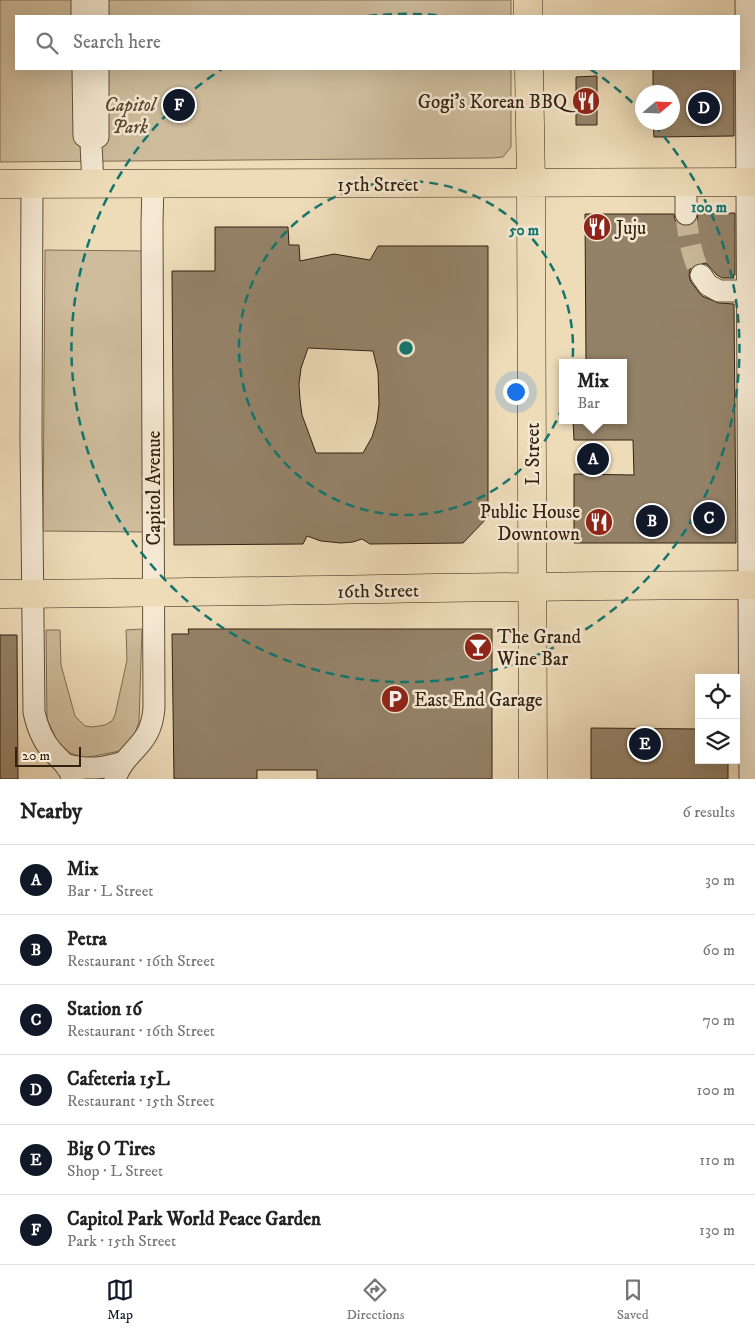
<!DOCTYPE html>
<meta charset="utf-8">
<style>
body{margin:0;font-family:"IM FELL DW Pica",serif;background:#f2f2f2;color:#222}
.controls{position:absolute;right:15px;bottom:15px;display:grid;overflow:hidden;border-radius:0px;box-shadow:0 5px 20px #0002}
.controls button{width:45px;height:45px;display:grid;place-items:center;padding:0;border:0;border-bottom:1px solid #e0e0e0;background:#fff;color:#222;font:25px sans-serif}
.compass{position:absolute;left:635px;top:85px;width:45px;height:45px;border-radius:50%;background:#fff;box-shadow:0 5px 20px #0002;rotate:71deg}
.scale{position:absolute;left:15px;bottom:12px;width:66px;box-sizing:border-box;padding-left:5px;border:2px solid #322110;border-top:0;font-size:14px;line-height:18px;white-space:nowrap;color:#322110;-webkit-text-stroke:4px #f4e8d2;paint-order:stroke}
.you{position:absolute;left:515px;top:391px;width:18px;height:18px;margin:-12px;border:4px solid #fff;border-radius:50%;background:#1a73e8;box-shadow:0 0 0 8px #1a73e833}
.badge{display:grid;place-items:center;width:32px;height:32px;border-radius:50%;background:#111827;color:#fff;font-size:16px;font-weight:700}
.pin{position:absolute;translate:-50% -50%;border:2px solid #fff;box-shadow:0 1px 5px #0006}
.popup{position:absolute;left:559px;top:359px;width:68px;height:65px;box-sizing:border-box;display:grid;place-content:center;border-radius:0px;background:#fff;filter:drop-shadow(0 1px 4px #0005);font-size:16px;white-space:nowrap;color:#767676}
.popup b{font-size:19px;color:#222}
.popup::after{content:'';position:absolute;left:50%;top:100%;margin-left:-10px;border:10px solid transparent;border-top-color:#fff}
.list{margin:0;padding:0;list-style:none}
h2{display:flex;justify-content:space-between;align-items:center;height:65px;margin:0;padding:0 20px;font-size:21px}
h2 small{font-size:16px;font-weight:400;color:#767676}
.list li{display:grid;grid-template-columns:32px 1fr auto;gap:15px;align-items:center;box-sizing:border-box;height:70px;padding:0 20px;border-top:1px solid #e0e0e0}
.list b{display:block;font-size:19px;white-space:nowrap}
.list p{margin:0;font-size:16px;white-space:nowrap;color:#767676}
.list em{font-size:16px;font-style:normal;color:#767676}
.icon{flex:none;width:28px;height:28px;fill:none;stroke:currentColor;stroke-width:2;stroke-linecap:round;stroke-linejoin:round}
.map{position:relative;flex:none;width:755px;height:779px;overflow:hidden}
.search{position:absolute;background:#fff;box-shadow:0 5px 20px #0002;left:15px;right:15px;top:15px;height:55px;display:flex;align-items:center;gap:12px;box-sizing:border-box;padding:0 18px;border-radius:0px;color:#767676;font-size:19px}
.sheet{height:485px;background:#fff}
nav{display:flex;justify-content:space-around;align-items:center;box-sizing:border-box;height:70px;border-top:1px solid #e0e0e0;background:#fff;font-size:14px;color:#767676}
nav a{display:grid;justify-items:center;gap:2px}
nav .on{color:#111827}
.map>svg:first-child{display:block}
</style>
<div class="map">
<svg width="755" height="779" viewBox="0 0 755 779">
<rect width="100%" height="100%" fill="#eedcb9"/>
<filter id="stains"><feTurbulence type="fractalNoise" baseFrequency=".004" numOctaves="4"/><feColorMatrix values="0 0 0 0 .2 0 0 0 0 .09 0 0 0 0 .02 0 0 0 .5 -.17"/></filter>
<radialGradient id="worn" r=".72"><stop offset=".6" stop-color="#630" stop-opacity="0"/><stop offset="1" stop-color="#630" stop-opacity=".3"/></radialGradient>
<path fill="#cebc9c" stroke="#806e56" d="M0,0H511V16H16V69H511V147L503,157L492,158L0,162Z
M45,250L146,251L145,532L43,531Z
M142,629L139,722L134,736L120,751L84,758L70,753L58,743L47,719L46,630H60L61,665L75,716L85,726L92,727L105,725L112,721L115,715L127,660L126,630Z"/>
<path fill="#948268" stroke="#322110" fill-rule="evenodd" d="M653,69H734V136L654,137L653,122H672V92H653Z
M597,76V125H576V77Z
M735,213V275H733L734,278H722L717,275L707,264L700,263L693,265L690,269L689,276L691,282L702,296L719,303L734,304L736,543H574V474L634,475L633,440H574L573,420H623V363H586L585,214H674L675,220L679,225L686,226L692,225L697,221L698,214Z
M215,227H288L289,245H299L300,261L334,254L370,260L378,246H488V517L463,543L370,544L362,539L353,542L341,543L321,541L307,536L303,544L174,545L172,271H215ZM308,348L373,351L378,372L379,404L377,421L372,437L363,453H316L302,415L300,400L299,384L301,368Z
M188,629H492V779H317V770H257V779H174L172,634H189Z
M0,635H17L18,779H0Z
M591,728L699,729V760H728V779H591Z"/>
<g fill="none" stroke-linecap="round" stroke-linejoin="round">
<path stroke="#c8b797" stroke-width="21" stroke-dasharray="21 11" stroke-linecap="butt" d="M686,214C688,235 691,255 701,275"/>
<defs>
<path id="minor" d="M82,0V16
M98,0V16
M746,0L750,779
M83,69L84,136L98,137V69
M90,124L93,184
M686,183V214
M32,184L31,436L34,712C37,726 42,740 52,751C62,762 67,764 73,779
M701,275L708,285L719,291H748
M67,765C90,770 102,769 124,762
M115,779C126,748 151,748 154,708L152,223L153,184"/>
<path id="major" d="M528,0V16
M529,69L531,183L533,779
M0,184L755,182
M0,594C252,593 503,585 755,585"/>
</defs>
<use href="#minor" stroke="#61503a" stroke-width="23"/>
<use href="#major" stroke="#322110" stroke-width="29"/>
<use href="#minor" stroke="#f4e8d2" stroke-width="21"/>
<use href="#major" stroke="#eedcb9" stroke-width="28"/>
</g>
<g fill="none" stroke="#0f766e" stroke-width="2.5" stroke-dasharray="9 6">
<circle cx="406" cy="348" r="167"/>
<path d="M368 16A334 334 0 0 1 444 16M590 69A334 334 0 0 1 642 112M654 125A334 334 0 1 1 222 69"/>
</g>
<defs>
<symbol id="restaurant-disc" viewBox="-11 -11 22 22"><circle r="9.5" fill="#8f2418" stroke="#f4e8d2"/><path d="M-5-6h1v4h1v-4h1v4h1v-4h1v5L-1.5 .5V6h-2V.5L-5-1ZM5-6V6H3V1.5H1.5Q1.5-4 5-6Z" fill="#fff"/></symbol>
<symbol id="bar-disc" viewBox="-11 -11 22 22"><circle r="9.5" fill="#8f2418" stroke="#f4e8d2"/><path d="M-6-5H6L.8 .8V4.5H3.5V6h-7V4.5H-.8V.8Z" fill="#fff"/></symbol>
<symbol id="parking-disc" viewBox="-11 -11 22 22"><circle r="9.5" fill="#8f2418" stroke="#f4e8d2"/><path d="M-3.5-5.5H1a3.5 3.5 0 0 1 0 7H-1V5.5H-3.5ZM-1-3.4V-.6H.8a1.4 1.4 0 0 0 0-2.8Z" fill="#fff"/></symbol>
</defs>
<g fill-rule="evenodd">
<use href="#restaurant-disc" x="570" y="85" width="32" height="32"/>
<use href="#restaurant-disc" x="581" y="211" width="32" height="32"/>
<use href="#restaurant-disc" x="583" y="506" width="32" height="32"/>
<use href="#bar-disc" x="462" y="631" width="32" height="32"/>
<use href="#parking-disc" x="379" y="683" width="32" height="32"/>
</g>
<g text-anchor="middle" stroke-width="5" stroke-linejoin="round" paint-order="stroke">
<g font-size="19" fill="#322110" stroke="#f4e8d2" text-anchor="start">
<text x="567" y="108" text-anchor="end">Gogi's Korean BBQ</text>
<text x="616" y="234">Juju</text>
<text x="580" y="518" text-anchor="end">Public House<tspan x="580" dy="22">Downtown</tspan></text>
<text x="497" y="643">The Grand<tspan x="497" dy="22">Wine Bar</tspan></text>
<text x="414" y="706">East End Garage</text>
</g>
<g font-size="19" font-style="italic" fill="#594833" stroke="#f4e8d2">
<text x="130" y="111">Capitol<tspan x="130" dy="22">Park</tspan></text>
</g>
<g font-size="19" fill="#322110" stroke="#f4e8d2">
<text x="378" y="191">15th Street</text>
<text transform="translate(532 454) rotate(-90)" y="7">L Street</text>
<text transform="translate(153 488) rotate(-90)" y="7">Capitol Avenue</text>
<text transform="translate(378 590) rotate(-1)" y="7">16th Street</text>
</g>
</g>
<circle cx="406" cy="348" r="8" fill="#0f766e" stroke="#f4e8d2" stroke-width="2.5"/>
<g font-size="15" text-anchor="middle" font-weight="bold" fill="#0f766e" stroke="#f4e8d2" stroke-width="5" stroke-linejoin="round" paint-order="stroke">
<text x="709" y="212">100 m</text>
<text x="524" y="235">50 m</text>
</g>
<rect width="100%" height="100%" filter="url(#stains)"/>
<rect width="100%" height="100%" fill="url(#worn)"/>
</svg>
<div class="controls">
<button><svg class="icon" aria-label="locate" viewBox="0 0 24 24"><circle cx="12" cy="12" r="6"/><path d="M12 2v4M12 18v4M2 12h4M18 12h4"/></svg></button>
<button><svg class="icon" aria-label="layers" viewBox="0 0 24 24"><path d="M12 4l9 5-9 5-9-5zM3 14l9 5 9-5"/></svg></button>
</div>
<svg class="compass" viewBox="-18 -18 36 36"><path d="M0-13l5 13h-10z" fill="#e53935"/><path d="M0 13l5-13h-10z" fill="#767676"/></svg>
<div class="scale">20 m</div>
<div class="you"></div>
<div class="pin badge" style="left:593px;top:459px">A</div>
<div class="popup"><b>Mix</b>Bar</div>
<div class="pin badge" style="left:652px;top:521px">B</div>
<div class="pin badge" style="left:709px;top:518px">C</div>
<div class="pin badge" style="left:704px;top:108px">D</div>
<div class="pin badge" style="left:645px;top:744px">E</div>
<div class="pin badge" style="left:179px;top:105px">F</div>
<div class="search"><svg class="icon" aria-label="search" viewBox="0 0 24 24"><circle cx="10" cy="10" r="6"/><path d="M15 15l6 6"/></svg>Search here</div>
</div>
<section class="sheet">
<h2>Nearby<small>6 results</small></h2>
<ul class="list">
<li><span class="badge">A</span><div><b>Mix</b><p>Bar · L Street</p></div><em>30 m</em></li>
<li><span class="badge">B</span><div><b>Petra</b><p>Restaurant · 16th Street</p></div><em>60 m</em></li>
<li><span class="badge">C</span><div><b>Station 16</b><p>Restaurant · 16th Street</p></div><em>70 m</em></li>
<li><span class="badge">D</span><div><b>Cafeteria 15L</b><p>Restaurant · 15th Street</p></div><em>100 m</em></li>
<li><span class="badge">E</span><div><b>Big O Tires</b><p>Shop · L Street</p></div><em>110 m</em></li>
<li><span class="badge">F</span><div><b>Capitol Park World Peace Garden</b><p>Park · 15th Street</p></div><em>130 m</em></li>
</ul>
</section>
<nav>
<a class="on"><svg class="icon" aria-label="map" viewBox="0 0 24 24"><path d="M3 6l6-2 6 2 6-2v14l-6 2-6-2-6 2zM9 4v14M15 6v14"/></svg>Map</a>
<a><svg class="icon" aria-label="directions" viewBox="0 0 24 24"><path d="M12 3l9 9-9 9-9-9zM9 14v-3h6M13 9l2 2-2 2"/></svg>Directions</a>
<a><svg class="icon" aria-label="saved" viewBox="0 0 24 24"><path d="M7 4h10v16l-5-4-5 4z"/></svg>Saved</a>
</nav>
